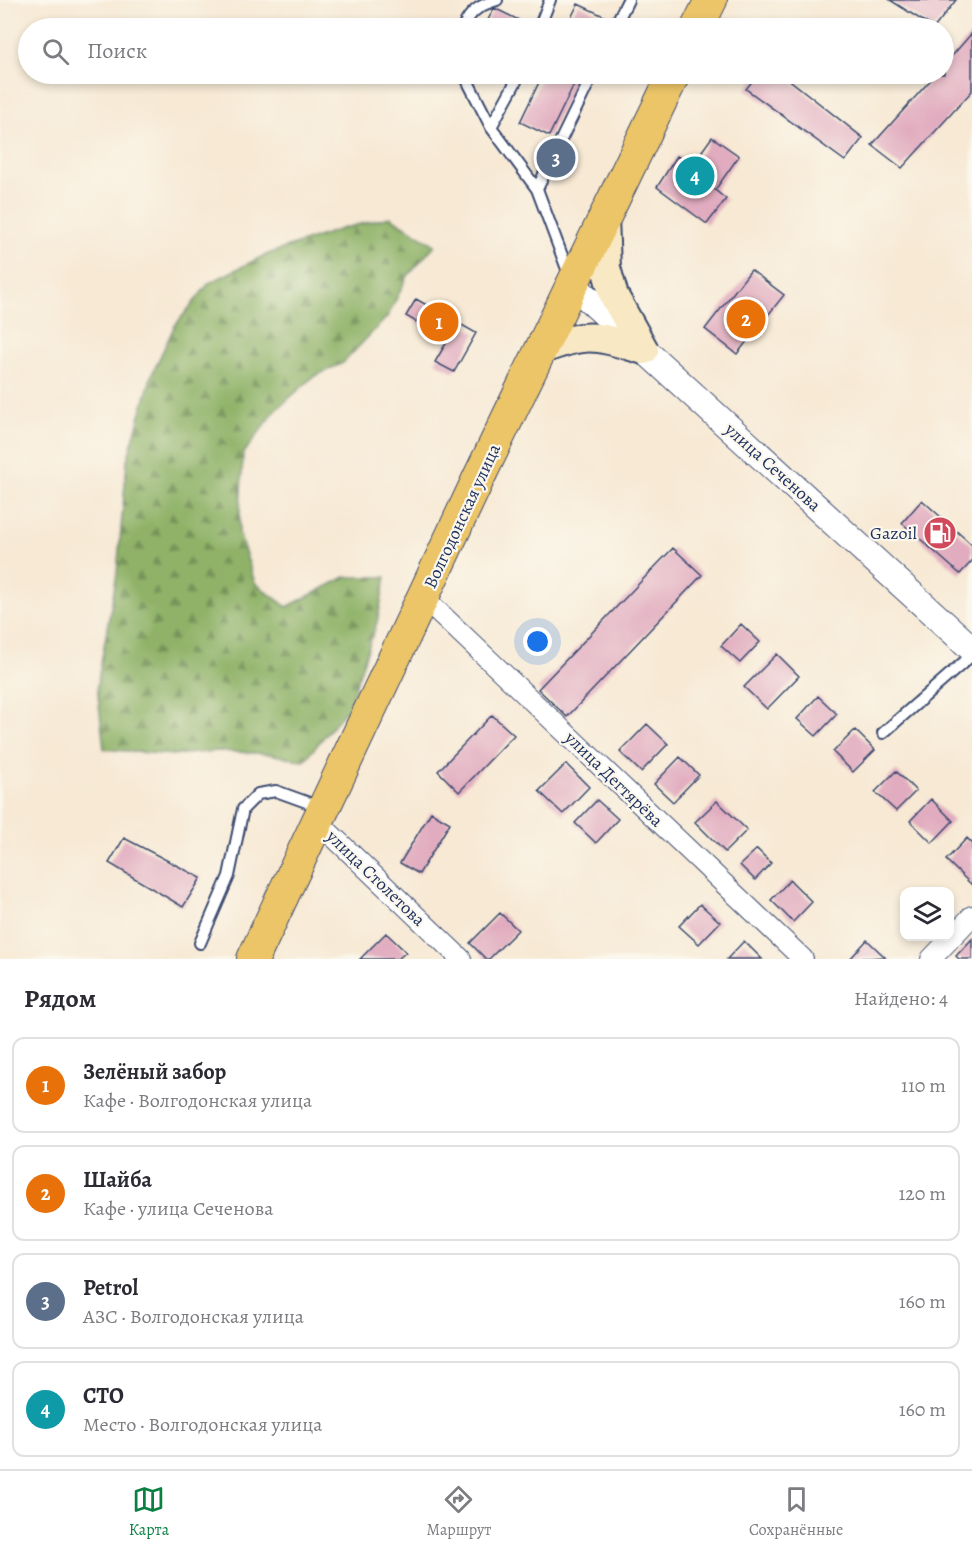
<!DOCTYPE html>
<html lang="ru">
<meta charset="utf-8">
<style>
body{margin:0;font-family:Alegreya,serif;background:#f2f2f3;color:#2b2b33}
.controls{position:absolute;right:18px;bottom:18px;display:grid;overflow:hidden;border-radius:12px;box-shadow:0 3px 9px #0003}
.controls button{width:54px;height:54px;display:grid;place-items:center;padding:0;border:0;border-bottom:2px solid #e1e1e2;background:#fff;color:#2b2b33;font:30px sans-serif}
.you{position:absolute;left:538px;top:642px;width:21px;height:21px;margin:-15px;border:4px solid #fff;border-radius:50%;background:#1a73e8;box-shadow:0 0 0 9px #1a73e833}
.badge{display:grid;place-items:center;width:39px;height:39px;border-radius:50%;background:#0b8043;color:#fff;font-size:20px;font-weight:700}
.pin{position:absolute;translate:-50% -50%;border:3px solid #fff;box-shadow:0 2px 6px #0006}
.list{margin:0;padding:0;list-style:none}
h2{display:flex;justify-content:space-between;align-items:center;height:78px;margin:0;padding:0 24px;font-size:26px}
h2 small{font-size:20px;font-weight:400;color:#7c7c81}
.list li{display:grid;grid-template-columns:39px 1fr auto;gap:18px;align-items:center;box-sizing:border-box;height:96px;margin:0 12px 12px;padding:0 12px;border:2px solid #e1e1e2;border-radius:12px}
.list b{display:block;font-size:22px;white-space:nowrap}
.list p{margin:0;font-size:20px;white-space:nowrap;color:#7c7c81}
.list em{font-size:20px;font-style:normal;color:#7c7c81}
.icon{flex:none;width:33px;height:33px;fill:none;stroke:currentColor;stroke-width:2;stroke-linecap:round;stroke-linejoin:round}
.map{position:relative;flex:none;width:972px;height:959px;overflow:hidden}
.search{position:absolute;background:#fff;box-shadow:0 3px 9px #0003;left:18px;right:18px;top:18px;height:66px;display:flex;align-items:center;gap:15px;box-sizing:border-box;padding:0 21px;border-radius:33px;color:#7c7c81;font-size:22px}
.sheet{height:510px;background:#fff}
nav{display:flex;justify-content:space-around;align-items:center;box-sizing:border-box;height:84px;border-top:2px solid #e1e1e2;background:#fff;font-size:16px;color:#7c7c81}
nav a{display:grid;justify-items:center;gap:3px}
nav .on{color:#0b8043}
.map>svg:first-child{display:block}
</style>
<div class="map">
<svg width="972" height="959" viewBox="0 0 972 959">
<defs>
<pattern id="forest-firs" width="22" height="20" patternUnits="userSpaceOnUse" patternTransform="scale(1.5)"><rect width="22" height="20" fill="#8fb268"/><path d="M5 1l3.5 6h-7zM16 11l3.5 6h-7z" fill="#749159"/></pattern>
</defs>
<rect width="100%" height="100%" fill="#fbf7ec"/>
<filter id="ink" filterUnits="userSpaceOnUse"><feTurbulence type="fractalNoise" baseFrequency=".0167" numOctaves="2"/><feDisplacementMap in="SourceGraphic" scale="12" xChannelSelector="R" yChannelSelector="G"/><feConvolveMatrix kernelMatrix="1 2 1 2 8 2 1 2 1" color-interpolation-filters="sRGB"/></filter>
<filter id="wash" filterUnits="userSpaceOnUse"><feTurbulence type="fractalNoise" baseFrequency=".008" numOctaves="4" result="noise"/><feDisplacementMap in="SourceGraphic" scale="24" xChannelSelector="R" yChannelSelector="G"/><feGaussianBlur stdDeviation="1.35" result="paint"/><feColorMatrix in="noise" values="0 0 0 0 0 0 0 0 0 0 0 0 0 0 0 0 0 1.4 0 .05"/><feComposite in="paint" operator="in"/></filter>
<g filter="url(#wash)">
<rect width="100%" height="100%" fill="#f7e9d4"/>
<path fill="url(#forest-firs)" stroke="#557063" stroke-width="1.5" d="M390,217L435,245L407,277L388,316L343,363L313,377L275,411L243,454L239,533L255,583L287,607L345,577H386L377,622L348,708L304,761L269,754L219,751L172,755L104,749L97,686L117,573L127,461L152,374L174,327L209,283L265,255L344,228Z"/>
<g id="blocks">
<path fill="#e1acbf" d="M890,0H956L934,28Z
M578,4L606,17L600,28H566Z
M494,8L527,24L525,28H484Z
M972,33V91L902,168L872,145L936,74H944V65Z
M543,74H579L549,136L520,122Z
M758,74H782L863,138L845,161L746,89Z
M712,137L739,156L715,190L726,199L707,224L657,187L677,156L692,165Z
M751,270L784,295L737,354L705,329Z
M416,299L476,333L454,372L435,362L448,340L406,316Z
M922,500L972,545V561L960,574L902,523Z
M673,548L702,575L567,717L538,689Z
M741,624L760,642L740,663L721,646Z
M777,654L799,676L767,709L744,687Z
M818,696L837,714L816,736L797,719Z
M492,715L514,735L459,792L438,771Z
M647,724L668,744L641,772L620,752Z
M855,730L875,750L853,772L833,752Z
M680,757L699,775L673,802L654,784Z
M566,764L589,787L563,814L539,791Z
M896,771L916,791L896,811L875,792Z
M931,799L953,821L932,843L910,821Z
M597,800L618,819L596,843L575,823Z
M717,801L747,830L725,852L695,822Z
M431,812L450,823L419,874L400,863Z
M124,838L201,878L183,907L109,863Z
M967,838L972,843V885L946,860Z
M757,849L771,863L755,880L740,865Z
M790,880L812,902L793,922L771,900Z
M700,904L720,922L699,944L679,926Z
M500,913L518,930L489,959H486L470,943Z
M386,933L406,952L398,959H360Z
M972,939V959H959L956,956Z
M867,940L885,957L850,959Z
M744,941L762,959H727Z"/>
</g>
</g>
<g filter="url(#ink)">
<use href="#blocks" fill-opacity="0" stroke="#3c4b70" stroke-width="1.5"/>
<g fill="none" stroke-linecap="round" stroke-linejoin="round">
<defs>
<path id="service" d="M463,28C470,11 480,5 497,0
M539,28L550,0
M614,28L628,0
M464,74L491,127L537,189
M491,127L520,74
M570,277L537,189L593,74
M883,733L972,655
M200,943L229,876L243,809L258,794L276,791L323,808"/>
<path id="minor" d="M424,598L803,959
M317,821L461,959
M931,959L972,916"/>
<path id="tertiary" d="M573,285L972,649"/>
<path id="secondary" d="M604,217L606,268L614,296L644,350
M541,350C588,331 597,336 644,350"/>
<path id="primary" d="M697,28L711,0
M253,959L482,471L674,74"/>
</defs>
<use href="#service" stroke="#3c4b70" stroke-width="14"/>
<use href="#minor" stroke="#3c4b70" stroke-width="22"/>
<use href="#tertiary" stroke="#3c4b70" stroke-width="28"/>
<use href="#secondary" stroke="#3c4b70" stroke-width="32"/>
<use href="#primary" stroke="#3c4b70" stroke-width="34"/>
<use href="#service" stroke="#fff" stroke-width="10"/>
<use href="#minor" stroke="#fff" stroke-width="20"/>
<use href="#tertiary" stroke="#fff" stroke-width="26"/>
<use href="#secondary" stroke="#f8e8c3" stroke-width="28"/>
<use href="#primary" stroke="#edc569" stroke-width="32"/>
</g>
</g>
<defs>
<symbol id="fuel-disc" viewBox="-11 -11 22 22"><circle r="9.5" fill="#d1495b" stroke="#fbf7ec"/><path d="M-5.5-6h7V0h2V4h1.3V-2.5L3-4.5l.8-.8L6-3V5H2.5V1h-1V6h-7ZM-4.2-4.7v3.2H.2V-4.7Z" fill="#fff"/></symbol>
</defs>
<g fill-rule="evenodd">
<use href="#fuel-disc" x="921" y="514" width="38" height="38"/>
</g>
<g text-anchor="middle" stroke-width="4.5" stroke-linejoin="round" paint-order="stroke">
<g font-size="18" fill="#1b2f5e" stroke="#fbf7ec">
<text transform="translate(773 467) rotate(42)" y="6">улица Сеченова</text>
<text transform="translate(462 516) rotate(-65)" y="6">Волгодонская улица</text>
<text transform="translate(614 779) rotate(44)" y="6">улица Дегтярёва</text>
<text transform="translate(376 878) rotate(44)" y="6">улица Столетова</text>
</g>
<g font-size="18" fill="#1b2f5e" stroke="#fbf7ec" text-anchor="end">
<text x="917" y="539">Gazoil</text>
</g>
</g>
</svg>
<div class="controls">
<button><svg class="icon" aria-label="layers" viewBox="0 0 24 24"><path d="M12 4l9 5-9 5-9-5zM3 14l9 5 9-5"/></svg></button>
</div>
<div class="you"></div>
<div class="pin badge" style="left:439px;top:322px;background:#e8710a">1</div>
<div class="pin badge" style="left:746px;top:319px;background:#e8710a">2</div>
<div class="pin badge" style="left:556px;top:158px;background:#5c6f8a">3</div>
<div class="pin badge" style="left:695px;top:176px;background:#0f9aa8">4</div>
<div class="search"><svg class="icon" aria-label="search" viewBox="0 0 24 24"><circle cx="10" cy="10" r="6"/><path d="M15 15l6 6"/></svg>Поиск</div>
</div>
<section class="sheet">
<h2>Рядом<small>Найдено: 4</small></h2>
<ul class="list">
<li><span class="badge" style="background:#e8710a">1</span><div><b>Зелёный забор</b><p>Кафе · Волгодонская улица</p></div><em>110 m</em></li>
<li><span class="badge" style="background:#e8710a">2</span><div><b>Шайба</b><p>Кафе · улица Сеченова</p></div><em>120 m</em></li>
<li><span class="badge" style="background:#5c6f8a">3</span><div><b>Petrol</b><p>АЗС · Волгодонская улица</p></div><em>160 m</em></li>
<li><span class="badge" style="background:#0f9aa8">4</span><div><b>СТО</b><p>Место · Волгодонская улица</p></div><em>160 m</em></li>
</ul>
</section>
<nav>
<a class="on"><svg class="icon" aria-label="map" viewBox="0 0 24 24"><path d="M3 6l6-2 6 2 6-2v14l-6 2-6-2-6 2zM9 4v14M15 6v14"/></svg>Карта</a>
<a><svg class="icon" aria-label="directions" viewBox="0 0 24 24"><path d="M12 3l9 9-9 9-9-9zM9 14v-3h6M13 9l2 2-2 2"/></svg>Маршрут</a>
<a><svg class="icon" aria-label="saved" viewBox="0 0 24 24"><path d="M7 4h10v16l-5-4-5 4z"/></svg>Сохранённые</a>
</nav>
